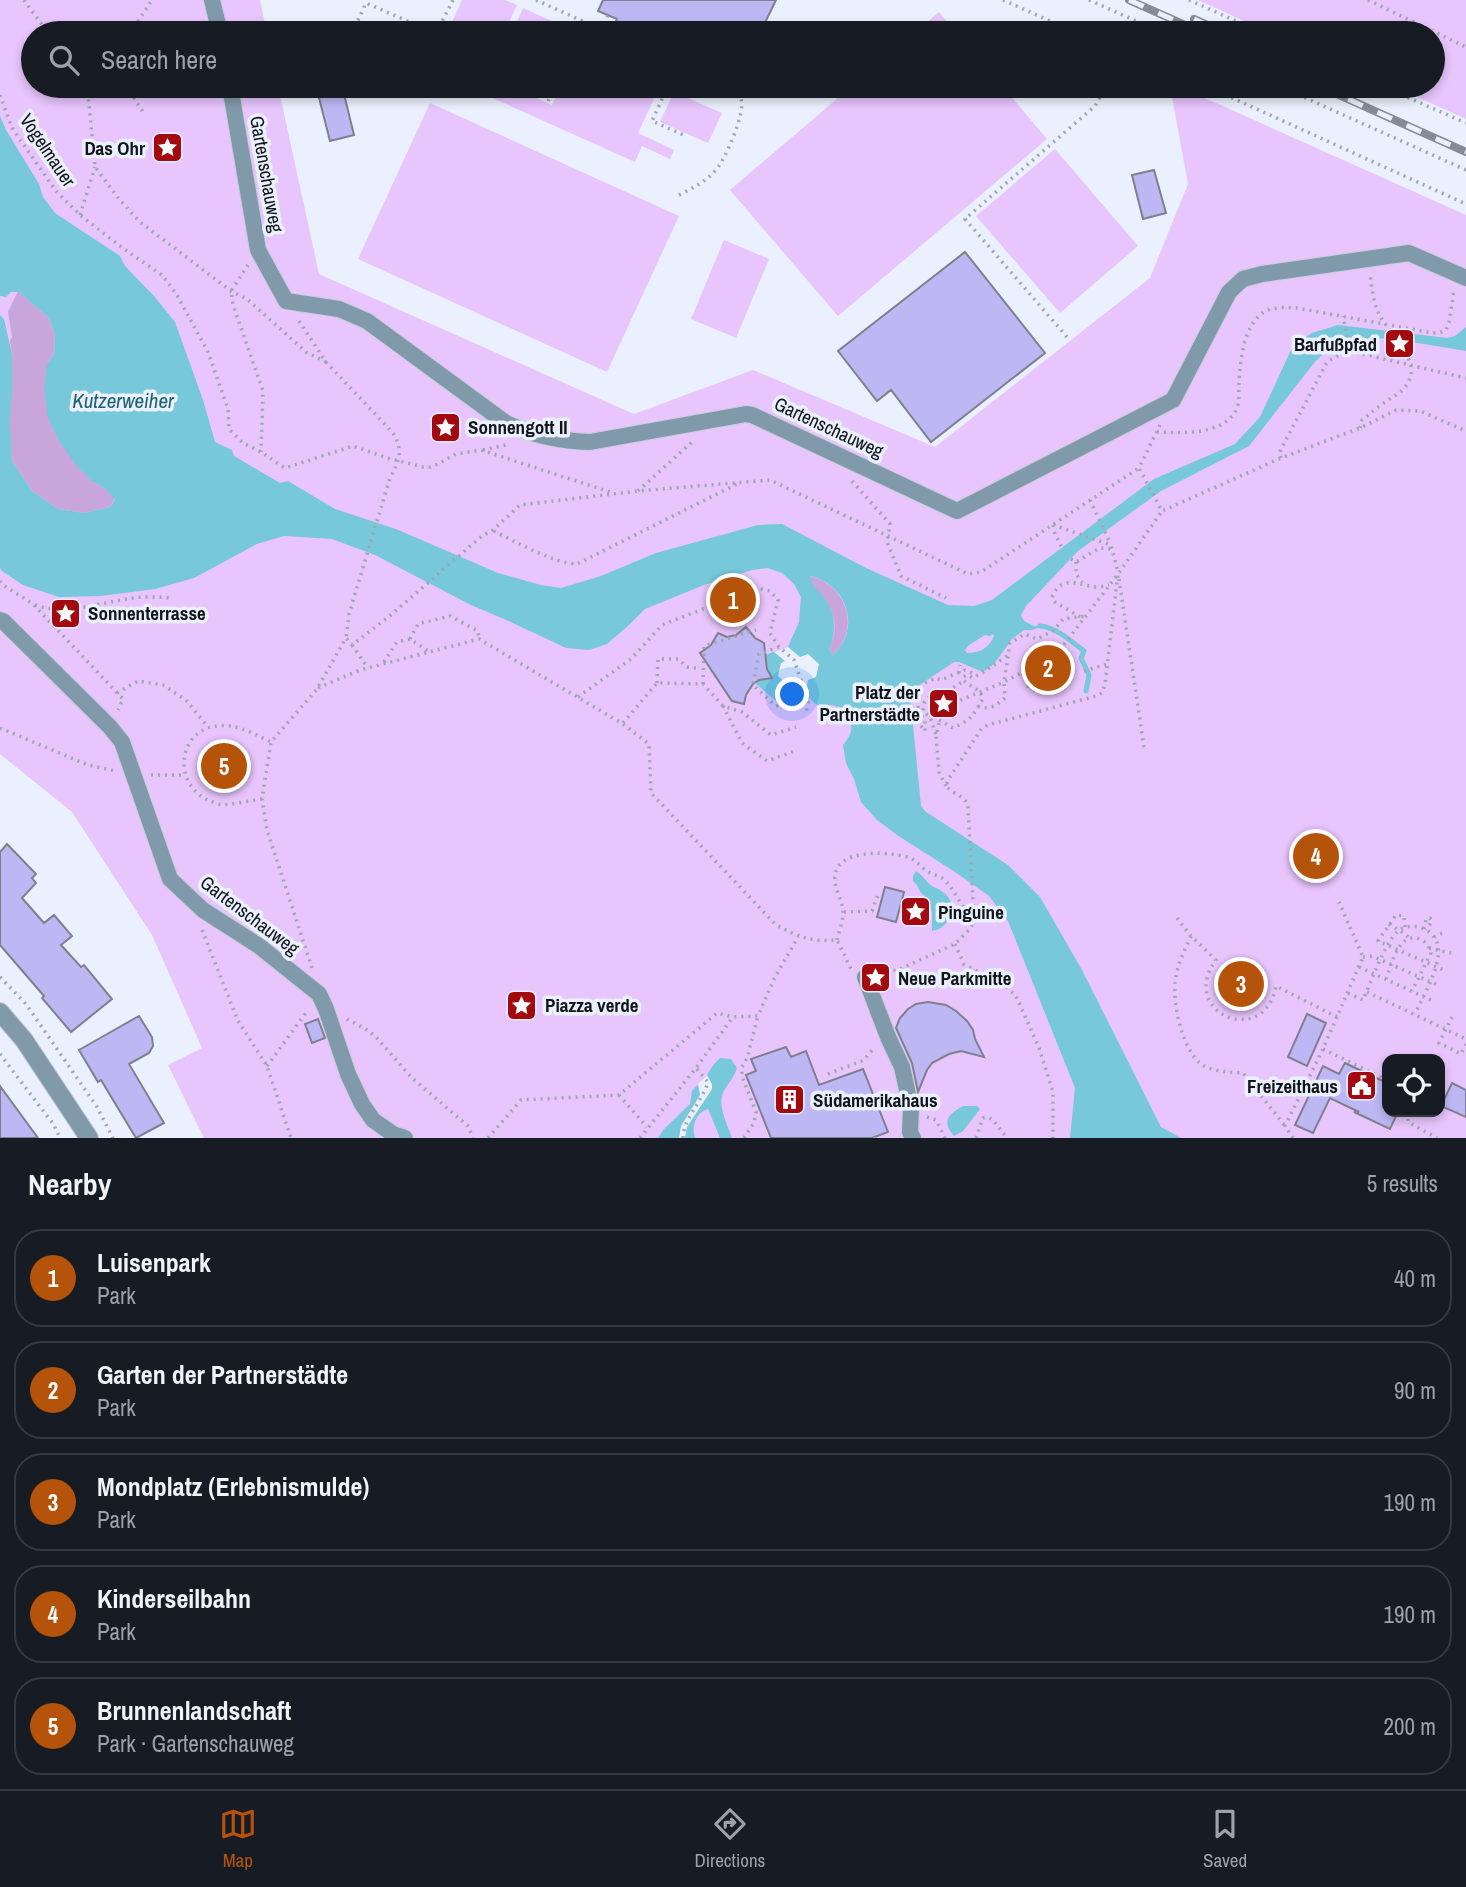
<!DOCTYPE html>
<meta charset="utf-8">
<style>
body{margin:0;font-family:"Archivo Narrow",sans-serif;background:#242831;color:#f1f3f6}
.controls{position:absolute;right:21px;bottom:21px;display:grid;overflow:hidden;border-radius:14px;box-shadow:0 4px 10px #0003}
.controls button{width:63px;height:63px;display:grid;place-items:center;padding:0;border:0;border-bottom:2px solid #363941;background:#171b24;color:#f1f3f6;font:35px sans-serif}
.you{position:absolute;left:793px;top:695px;width:24px;height:24px;margin:-18px;border:5px solid #fff;border-radius:50%;background:#1a73e8;box-shadow:0 0 0 10px #1a73e833}
.badge{display:grid;place-items:center;width:46px;height:46px;border-radius:50%;background:#b45309;color:#fff;font-size:23px;font-weight:700}
.pin{position:absolute;translate:-50% -50%;border:4px solid #fff;box-shadow:0 2px 7px #0006}
.list{margin:0;padding:0;list-style:none}
h2{display:flex;justify-content:space-between;align-items:center;height:91px;margin:0;padding:0 28px;font-size:30px}
h2 small{font-size:23px;font-weight:400;color:#9ea1a6}
.list li{display:grid;grid-template-columns:46px 1fr auto;gap:21px;align-items:center;box-sizing:border-box;height:98px;margin:0 14px 14px;padding:0 14px;border:2px solid #363941;border-radius:28px}
.list b{display:block;font-size:26px;white-space:nowrap}
.list p{margin:0;font-size:23px;white-space:nowrap;color:#9ea1a6}
.list em{font-size:23px;font-style:normal;color:#9ea1a6}
.icon{flex:none;width:38px;height:38px;fill:none;stroke:currentColor;stroke-width:2;stroke-linecap:round;stroke-linejoin:round}
.map{position:relative;flex:none;width:1466px;height:1138px;overflow:hidden}
.search{position:absolute;background:#171b24;box-shadow:0 4px 10px #0003;left:21px;right:21px;top:21px;height:77px;display:flex;align-items:center;gap:18px;box-sizing:border-box;padding:0 24px;border-radius:38px;color:#9ea1a6;font-size:26px}
.sheet{height:651px;background:#171b24}
nav{display:flex;justify-content:space-around;align-items:center;box-sizing:border-box;height:98px;border-top:2px solid #363941;background:#171b24;font-size:19px;color:#9ea1a6}
nav a{display:grid;justify-items:center;gap:4px}
nav .on{color:#b45309}
.map>svg:first-child{display:block}
</style>
<div class="map">
<svg width="1466" height="1138" viewBox="0 0 1466 1138">
<rect width="100%" height="100%" fill="#eaf0fd"/>
<path fill="#e8c5fd" fill-rule="evenodd" d="M0,0H260L267,33H33V86H278L319,274L634,414L753,370L935,447L1150,278L1188,184L1170,86H1178L1466,215V1138H204L168,1065L202,1048L152,935L72,812L0,754ZM1387,1059H1440V1112H1387Z
M462,0H505L517,5L504,33H447Z
M1198,0H1466V119L1393,86H1433V33H1270Z
M523,8L570,29L567,33H512Z
M939,12L957,33H914Z
M366,21L394,33H360Z
M466,86H510L552,105L561,86H660L638,133L674,150L670,159L642,146L635,162Z
M852,86H1002L1047,139L838,316L730,190Z
M674,92L722,113L708,143L660,122Z
M430,103L679,216L607,372L358,259Z
M1055,149L1138,246L1060,313L976,216Z
M724,240L769,259L736,338L691,319Z"/>
<path fill="#c8a6dc" d="M18,291L49,318L55,335L54,354L47,364L92,481L104,488L115,498L110,507L84,513L58,509L32,491L12,461L8,422L12,354L10,341L12,337L8,312Z
M810,576C847,585 861,628 833,655L829,650C843,615 828,607 810,580Z"/>
<path fill="#76c8da" fill-rule="evenodd" d="M0,116L6,130L39,184L43,197L55,213L120,256L125,266L154,296L175,322L203,400L215,442L232,450L234,456L280,483L288,481L335,509L396,529L498,573L541,585L561,588L601,576L656,553L758,525L782,524L866,568L948,605L974,606L992,600L1154,479L1235,444L1260,417L1291,350L1300,341L1312,333L1338,325L1447,338L1455,336L1466,327V351L1388,338L1352,340L1333,344L1314,363L1249,446L1161,491L1078,551L1026,606L1021,615L1024,621L1034,626L1046,625L1032,630H1024L1012,639L994,664L983,672L959,662H954L921,684L910,695L921,806L926,812L1008,865L1040,897L1082,970L1161,1127L1181,1138H1070L1075,1088L1008,921L989,896L955,872L897,835L877,820L861,802L854,779L846,763L843,745C854,731 853,726 846,710L832,705H817L805,694L777,702L756,684L762,656L788,647L799,622L801,597L794,584L782,573L768,568L752,570L704,585L645,609L629,625L607,644L589,650L566,648L504,619L471,605L375,555L332,539L284,536L257,544L194,578L155,589L101,596L59,597L23,585L2,571L0,568V315L4,319L12,354V389L10,422L12,461L32,491L58,509L84,513L110,507L115,499L104,488L92,481L76,465L59,441L48,418L44,388L47,364L54,354L55,335L49,318L19,292H11L6,297L0,296ZM810,576C847,584 862,628 833,655L829,650C837,630 836,612 822,595C817,589 811,584 810,576ZM993,634L994,636C989,648 980,653 967,653L965,650L969,645L985,635L990,636Z
M211 769a15 15 0 1 1 30 0a15 15 0 1 1-30 0Z
M916,871C921,874 924,878 928,883C932,887 938,888 943,892C953,899 955,913 947,922C942,928 938,930 932,931V913L928,898C916,891 922,889 913,881V876Z
M720,1058L731,1059L737,1068C734,1078 727,1084 723,1093C717,1106 728,1125 732,1138H720L708,1109C696,1112 691,1127 695,1138H658L663,1130L690,1104L692,1091L707,1075L714,1064Z
M963,1106H977L980,1109L963,1131L954,1136C941,1121 948,1115 963,1106Z"/>
<path fill="#eaf0fd" d="M788,647L800,657L808,654L819,664L816,677L808,680L805,694L790,698L792,686H789L778,676L781,663L785,661L774,652Z
M707,1075L712,1084V1089L687,1127L685,1138H679L681,1126L700,1095L698,1084Z"/>
<g fill="none" stroke-linecap="round" stroke-linejoin="round">
<path stroke="#76c8da" stroke-width="5" d="M1040,626C1056,627 1071,641 1084,651L1081,658L1089,675L1086,691"/>
</g>
<path fill="#bdb8f4" stroke="#807f8e" stroke-width="2" d="M603,0H776L760,33H625L613,28L617,19L598,11Z
M316,86H342L354,135L330,141Z
M1154,170L1166,213L1143,219L1132,175Z
M965,252L1045,353L931,442L891,390L877,401L838,351Z
M746,627L755,638L764,643L767,669L772,678L759,680L753,684L746,695L744,704L732,701L700,653L711,645L718,633L727,637L736,635Z
M7,844L36,874L32,878L36,883L22,898L44,923L54,915L72,936L61,945L81,967L84,965L112,999L71,1032L42,998L44,996L0,945V852Z
M885,887L904,892L896,922L877,917Z
M928,1002L946,1005L956,1011L967,1021L973,1030L975,1039L984,1057L961,1051L949,1054L932,1063L927,1070L918,1092L912,1063L896,1028L900,1018L908,1009L916,1004Z
M1307,1014L1326,1023L1307,1066L1288,1057Z
M139,1016L152,1037L153,1046L149,1053L129,1064L164,1123L136,1138L101,1080L98,1082L79,1050Z
M318,1019L325,1038L312,1043L305,1024Z
M786,1047L791,1057L806,1051L819,1085L863,1069L888,1132L872,1138H771L746,1075L756,1071L751,1059Z
M1345,1063L1387,1083V1112H1398L1390,1129L1354,1112H1359L1330,1098L1313,1133L1295,1125L1323,1066L1339,1074Z
M1452,1083L1466,1090V1117L1441,1106Z
M0,1086L38,1138H0Z"/>
<g fill="none" stroke-linecap="round" stroke-linejoin="round">
<defs>
<path id="pedestrian" d="M212,0L220,33
M230,86L258,250L286,301L339,309L367,321L506,423C532,435 562,441 590,442L746,414L752,415L957,511L1173,400L1229,292L1243,279L1262,274L1409,253L1466,278
M0,620L3,621L110,727L122,742L170,879L203,910L259,946L319,994L326,1009L348,1074L362,1104L373,1120L393,1134L405,1138
M865,977L888,1037L902,1067L911,1108L910,1132L913,1138"/>
<path id="minor" d="M0,1012L24,1040L89,1138"/>
</defs>
<use href="#pedestrian" stroke="#c7cdd9" stroke-width="18"/>
<use href="#minor" stroke="#c7cdd9" stroke-width="20"/>
<path stroke="#a0a5af" stroke-width="3.5" stroke-dasharray="2 5" stroke-linecap="butt" d="M24,0L48,33
M536,0L609,33
M1003,0L1077,33
M1089,0L1163,33
M1189,0L1263,33
M1368,0L1466,47
M601,30L608,15
M130,33L152,0
M352,33L366,3L435,33
M436,33L453,0
M579,33L584,22
M85,86L88,94L95,167L119,199L140,222L231,291L247,299L306,352L326,362
M126,86L145,115
M668,86L652,121L686,136
M1206,86L1466,204
M1279,86L1466,170
M1382,86L1466,123
M0,95L12,128L56,191L80,215L124,249L162,275L177,295L208,352L228,409L229,429L243,443L261,452L285,468L353,446L387,458L423,467H430L438,464L456,454L481,450L613,493
M548,101L555,86
M257,145L263,144L261,130H266
M679,195C693,188 705,182 716,170C725,160 746,112 741,99C738,91 731,89 724,86
M80,215L95,167
M248,265L231,291L233,305L263,391L261,452
M299,321L326,362L393,433C404,451 399,460 390,478L349,614L346,638
M1067,337L965,219L1095,106L1107,86
M1342,353V348L1349,346L1343,316
M1160,425L1139,468L1162,511L1281,458L1360,428L1396,410L1420,411L1466,431
M1360,428L1362,420C1371,413 1379,406 1388,400C1394,396 1401,393 1405,387C1426,361 1388,335 1378,312C1373,301 1372,287 1370,275
M1157,432C1181,433 1217,435 1233,415C1241,405 1238,395 1239,384C1240,362 1243,323 1266,311C1276,306 1287,308 1297,308L1433,333L1441,332L1446,330L1449,322L1454,290
M483,450L510,444
M1281,458L1279,453L1327,362L1342,353L1354,352L1466,378
M852,481L890,524L887,542L901,576L946,598
M638,491L692,442
M1090,500L1110,543
M1053,525L1111,545L1118,572
M1053,525L1055,534L1062,548
M494,531C514,541 555,564 577,564L737,484
M1071,559L1076,562L1100,548L1112,549
M1076,562V574L1082,582
M1119,579L1144,747
M0,581L3,585L33,604L123,699L118,710
M35,605C66,616 102,602 133,598C146,596 159,597 172,598
M1080,617L1055,602L1052,597C1063,573 1079,586 1097,587C1101,587 1105,586 1109,585
M410,639L418,624L450,616L478,631L479,638
M352,645L368,668
M779,647L759,654L753,685L776,706L803,697L808,702L806,715
M384,662L397,642L410,639L430,652
M1048 669a4 4 0 1 1 8 0a4 4 0 1 1-8 0Z
M1084,671L1107,664
M959,673L960,665
M1028 685a5 5 0 1 1 10 0a5 5 0 1 1-10 0Z
M1035,680L1039,664
M657,683L658,659H678L687,667L696,668
M925,683L936,678L941,680L965,670L977,675
M703,684L704,646L756,630
M318,688L360,670L479,639L623,724L649,744L651,793L776,925C800,937 810,942 837,940L851,969
M117,693L138,681L163,685L186,700L208,727
M578,697L631,659L662,625L757,588L770,591L778,600L770,633L779,647L794,660L801,680L797,699
M723,706L742,743L767,761L795,751
M918,706V722L925,731V721L922,717L923,711
M978,706C989,711 997,705 1005,698L1004,682L1010,643L1025,634L1037,639L1053,631L1063,619L1086,616
M939,720L953,728C973,719 972,716 983,699L980,692L964,681L963,677L967,675L973,678C985,671 996,664 1008,655
M623,723L657,683L703,684L723,706L742,712L771,735L796,727
M0,728L88,765L116,771
M936,734L930,717L923,711L924,703L930,696L941,695L964,681
M151,775H185
M946,786L939,772L936,736L941,714L961,700L1004,682L1056,655L1118,574L1162,511
M262,799C251,800 229,806 219,804C166,791 176,719 230,726C242,727 260,737 271,742
M844,912L872,911L878,895
M1177,918L1191,936L1216,960C1177,1012 1264,1050 1276,986L1337,1017
M1389,924C1396,929 1404,932 1409,938
M1405,927L1404,916L1396,915L1378,941L1446,971
M1424,929L1426,919L1430,918L1432,921L1426,930
M202,930L238,1021L267,1066L291,1138
M1191,936C1184,951 1177,965 1175,982C1173,1005 1182,1049 1201,1064C1212,1072 1230,1072 1243,1073L1285,1126
M1434,937L1444,932
M837,940C839,931 843,922 843,913C844,899 828,883 838,867C849,849 894,852 910,858C917,861 921,867 927,871C931,874 937,875 942,878C954,887 962,909 974,921
M955,944L964,964L1006,987L1016,996L1039,1048L1053,1092V1138
M1429,948L1451,953
M1363,957L1372,956L1440,986
M1359,967L1433,1001
M312,968L267,830L262,799L271,742L317,689L346,638L352,645L391,615L482,536L493,530L520,505L638,491L770,480L968,574L981,572L1139,468
M880,974L900,969L955,944L970,929L974,921L968,807C967,796 952,794 946,786L948,780L982,728L988,725L1096,696L1102,693L1105,684L1118,574
M0,977L26,1004L97,1107L113,1138
M1386,979C1392,965 1397,935 1417,938C1425,940 1429,946 1431,953L1412,991
M1367,992L1466,1039
M1348,993L1363,1000C1370,984 1385,943 1397,932C1403,926 1413,925 1422,928C1458,942 1425,991 1415,1014
M1452,1017L1439,1043L1461,1054L1466,1044
M347,1019L367,1030L376,1037L412,1078L468,1126L473,1138
M1323,1049L1387,1080
M0,1054L54,1125L60,1138
M267,1066L308,1010
M828,1074L864,1060L874,1048
M619,1095L647,1127
M1408,1112V1122L1437,1138
M927,1117L936,1120L945,1138
M875,1137V1138
M488,1138L521,1100L619,1095L717,1013L733,1017
M640,1138L696,1068L733,1017L758,1016L774,979L798,937
M683,1138C683,1119 702,1102 708,1082L696,1068
M744,1138L754,1123L756,1112L742,1076V1067L747,1058L758,1016
M976,1138L983,1118L988,1117L993,1120L1007,1138
M1293,1138L1285,1126L1323,1049L1363,957L1339,902"/>
<use href="#pedestrian" stroke="#819aab" stroke-width="16"/>
<use href="#minor" stroke="#819aab" stroke-width="18"/>
<defs>
<path id="rail" d="M1129,0L1203,33
M1194,19L1225,33
M1319,86L1466,152"/>
</defs>
<use href="#rail" stroke="#878b95" stroke-width="8"/>
<use href="#rail" stroke="#eaf0fd" stroke-width="5" stroke-dasharray="16" stroke-linecap="butt"/>
</g>
<defs>
<symbol id="sight-square" viewBox="-11 -11 22 22"><rect x="-9" y="-9" width="18" height="18" rx="4" fill="#a30a0f" stroke="#eaf0fd"/><path d="M0-6L1.8-2.2L6-1.7L2.9 1.2L3.7 5.4L0 3.3L-3.7 5.4L-2.9 1.2L-6-1.7L-1.8-2.2Z" fill="#fff"/></symbol>
<symbol id="civic-square" viewBox="-11 -11 22 22"><rect x="-9" y="-9" width="18" height="18" rx="4" fill="#a30a0f" stroke="#eaf0fd"/><path d="M-.6-6.5H3V-4.5H.6V-3L4-1V1h2V6H-6V1h2V-1L-.6-3ZM-1.2 2.5V6h2.4V2.5Z" fill="#fff"/></symbol>
<symbol id="building-square" viewBox="-11 -11 22 22"><rect x="-9" y="-9" width="18" height="18" rx="4" fill="#a30a0f" stroke="#eaf0fd"/><path d="M-4-6H4V6H1V3H-1V6H-4ZM-2.5-4.3h1.7v1.8h-1.7ZM.8-4.3h1.7v1.8H.8ZM-2.5-1h1.7V.8h-1.7ZM.8-1h1.7V.8H.8Z" fill="#fff"/></symbol>
</defs>
<g fill-rule="evenodd">
<use href="#sight-square" x="150" y="130" width="35" height="35"/>
<use href="#sight-square" x="1382" y="326" width="35" height="35"/>
<use href="#sight-square" x="428" y="410" width="35" height="35"/>
<use href="#sight-square" x="48" y="596" width="35" height="35"/>
<use href="#sight-square" x="926" y="686" width="35" height="35"/>
<use href="#sight-square" x="898" y="894" width="35" height="35"/>
<use href="#sight-square" x="858" y="960" width="35" height="35"/>
<use href="#sight-square" x="504" y="988" width="35" height="35"/>
<use href="#civic-square" x="1344" y="1068" width="35" height="35"/>
<use href="#building-square" x="772" y="1082" width="35" height="35"/>
</g>
<g text-anchor="middle" stroke-width="7" stroke-linejoin="round" paint-order="stroke">
<g font-size="19" font-weight="bold" fill="#111419" stroke="#eaf0fd" text-anchor="start">
<text x="145" y="155" text-anchor="end">Das Ohr</text>
<text x="1377" y="351" text-anchor="end">Barfußpfad</text>
<text x="468" y="434">Sonnengott II</text>
<text x="88" y="620">Sonnenterrasse</text>
<text x="920" y="699" text-anchor="end">Platz der<tspan x="920" dy="22">Partnerstädte</tspan></text>
<text x="938" y="919">Pinguine</text>
<text x="898" y="985">Neue Parkmitte</text>
<text x="545" y="1012">Piazza verde</text>
<text x="1338" y="1093" text-anchor="end">Freizeithaus</text>
<text x="813" y="1107">Südamerikahaus</text>
</g>
<g font-size="19" fill="#111419" stroke="#eaf0fd">
<text transform="translate(48 150) rotate(56)" y="7">Vogelmauer</text>
<text transform="translate(267 174) rotate(80)" y="7">Gartenschauweg</text>
<text transform="translate(829 427) rotate(25)" y="7">Gartenschauweg</text>
<text transform="translate(250 915) rotate(37)" y="7">Gartenschauweg</text>
</g>
<g font-size="21" font-style="italic" fill="#1e626f" stroke="#eaf0fd">
<text x="123" y="408">Kutzerweiher</text>
</g>
</g>
</svg>
<div class="controls">
<button><svg class="icon" aria-label="locate" viewBox="0 0 24 24"><circle cx="12" cy="12" r="6"/><path d="M12 2v4M12 18v4M2 12h4M18 12h4"/></svg></button>
</div>
<div class="you"></div>
<div class="pin badge" style="left:733px;top:600px">1</div>
<div class="pin badge" style="left:1048px;top:668px">2</div>
<div class="pin badge" style="left:1241px;top:984px">3</div>
<div class="pin badge" style="left:1316px;top:856px">4</div>
<div class="pin badge" style="left:224px;top:766px">5</div>
<div class="search"><svg class="icon" aria-label="search" viewBox="0 0 24 24"><circle cx="10" cy="10" r="6"/><path d="M15 15l6 6"/></svg>Search here</div>
</div>
<section class="sheet">
<h2>Nearby<small>5 results</small></h2>
<ul class="list">
<li><span class="badge">1</span><div><b>Luisenpark</b><p>Park</p></div><em>40 m</em></li>
<li><span class="badge">2</span><div><b>Garten der Partnerstädte</b><p>Park</p></div><em>90 m</em></li>
<li><span class="badge">3</span><div><b>Mondplatz (Erlebnismulde)</b><p>Park</p></div><em>190 m</em></li>
<li><span class="badge">4</span><div><b>Kinderseilbahn</b><p>Park</p></div><em>190 m</em></li>
<li><span class="badge">5</span><div><b>Brunnenlandschaft</b><p>Park · Gartenschauweg</p></div><em>200 m</em></li>
</ul>
</section>
<nav>
<a class="on"><svg class="icon" aria-label="map" viewBox="0 0 24 24"><path d="M3 6l6-2 6 2 6-2v14l-6 2-6-2-6 2zM9 4v14M15 6v14"/></svg>Map</a>
<a><svg class="icon" aria-label="directions" viewBox="0 0 24 24"><path d="M12 3l9 9-9 9-9-9zM9 14v-3h6M13 9l2 2-2 2"/></svg>Directions</a>
<a><svg class="icon" aria-label="saved" viewBox="0 0 24 24"><path d="M7 4h10v16l-5-4-5 4z"/></svg>Saved</a>
</nav>
